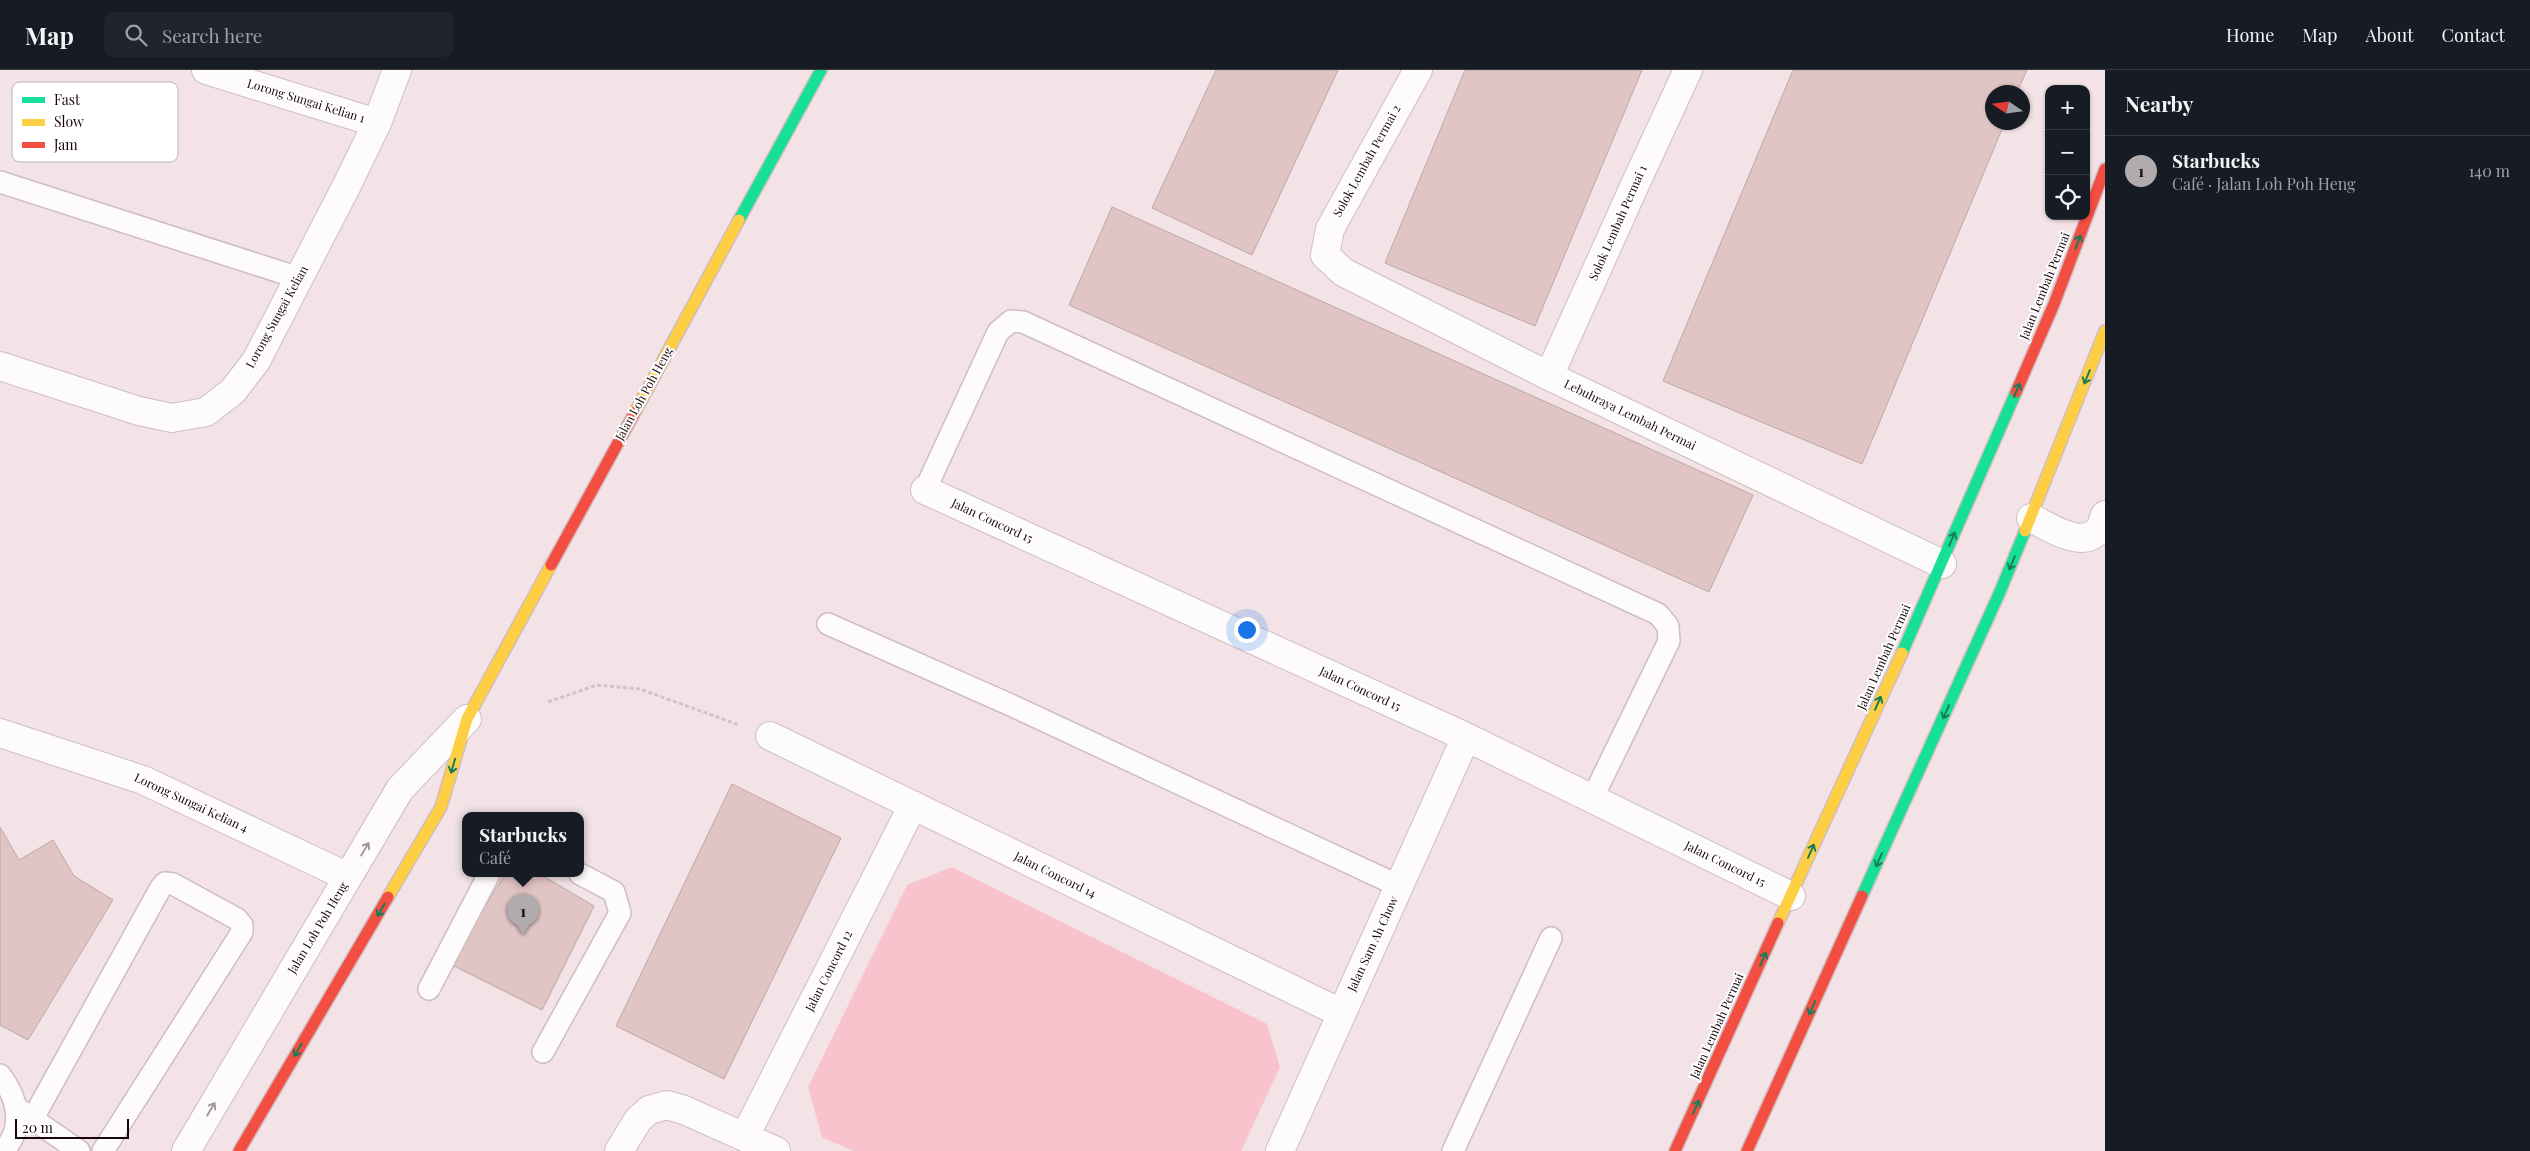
<!DOCTYPE html>
<meta charset="utf-8">
<style>
body{margin:0;font-family:"Playfair Display",serif;background:#20242c;color:#f1f3f6}
.controls{position:absolute;right:15px;top:15px;display:grid;overflow:hidden;border-radius:10px;box-shadow:0 1px 4px #0004}
.controls button{width:45px;height:45px;display:grid;place-items:center;padding:0;border:0;border-bottom:1px solid #363941;background:#171b24;color:#f1f3f6;font:25px sans-serif}
.compass{position:absolute;left:1985px;top:15px;width:45px;height:45px;border-radius:50%;background:#171b24;box-shadow:0 1px 4px #0004;rotate:283deg}
.scale{position:absolute;left:15px;bottom:12px;width:114px;box-sizing:border-box;padding-left:5px;border:2px solid #1a050a;border-top:0;font-size:14px;line-height:18px;white-space:nowrap;color:#1a050a;-webkit-text-stroke:4px #fff;paint-order:stroke}
.you{position:absolute;left:1246px;top:559px;width:18px;height:18px;margin:-12px;border:4px solid #fff;border-radius:50%;background:#1a73e8;box-shadow:0 0 0 8px #1a73e833}
.badge{display:grid;place-items:center;width:32px;height:32px;border-radius:50%;background:#b2abae;color:#111;font-size:16px;font-weight:700}
.pin{position:absolute;translate:-50% -41px;filter:drop-shadow(0 1px 2px #0008)}
.pin::after{content:'';position:absolute;top:26px;width:18px;height:15px;background:inherit;clip-path:polygon(0 0,100% 0,50% 100%)}
.popup{position:absolute;left:462px;top:742px;width:122px;height:65px;box-sizing:border-box;display:grid;place-content:center;border-radius:10px;background:#171b24;filter:drop-shadow(0 1px 4px #0005);font-size:16px;white-space:nowrap;color:#9ea1a6}
.popup b{font-size:19px;color:#f1f3f6}
.popup::after{content:'';position:absolute;left:50%;top:100%;margin-left:-10px;border:10px solid transparent;border-top-color:#171b24}
.list{margin:0;padding:0;list-style:none}
h2{display:flex;justify-content:space-between;align-items:center;height:65px;margin:0;padding:0 20px;font-size:21px}
h2 small{font-size:16px;font-weight:400;color:#9ea1a6}
.list li{display:grid;grid-template-columns:32px 1fr auto;gap:15px;align-items:center;box-sizing:border-box;height:70px;padding:0 20px;border-top:1px solid #363941}
.list b{display:block;font-size:19px;white-space:nowrap}
.list p{margin:0;font-size:16px;white-space:nowrap;color:#9ea1a6}
.list em{font-size:16px;font-style:normal;color:#9ea1a6}
.icon{flex:none;width:28px;height:28px;fill:none;stroke:currentColor;stroke-width:2;stroke-linecap:round;stroke-linejoin:round}
.map{position:relative;flex:none;width:2105px;height:1081px;overflow:hidden}
header{display:flex;align-items:center;gap:30px;box-sizing:border-box;height:70px;padding:0 25px;background:#171b24;border-bottom:1px solid #363941}
header strong{font-size:24px}
nav{display:flex;gap:28px;margin-inline-start:auto;font-size:18px}
.search{width:350px;height:45px;background:#20242c;display:flex;align-items:center;gap:12px;box-sizing:border-box;padding:0 18px;border-radius:10px;color:#9ea1a6;font-size:19px}
main{display:flex}
aside{flex:1;background:#171b24}
.map>svg:first-child{display:block}
</style>
<header>
<strong>Map</strong>
<div class="search"><svg class="icon" aria-label="search" viewBox="0 0 24 24"><circle cx="10" cy="10" r="6"/><path d="M15 15l6 6"/></svg>Search here</div>
<nav><a>Home</a><a>Map</a><a>About</a><a>Contact</a></nav>
</header>
<main>
<div class="map">
<svg width="2105" height="1081" viewBox="0 0 2105 1081">
<rect width="100%" height="100%" fill="#f3e3e6"/>
<path fill="#f8c3cd" d="M952,797L1267,954L1280,997L1241,1081H853L822,1067L808,1017L907,815Z"/>
<path fill="#e1c5c4" stroke="#baa8a8" d="M1216,0H1338L1252,185L1152,138Z
M1465,0H1642L1535,256L1385,193Z
M1793,0H2027L2017,22H1992V52H2005L1862,394L1663,311Z
M1112,137L1753,425L1709,522L1069,235Z
M732,714L841,768L724,1009L616,956Z
M0,757L19,790L53,770L74,806L113,830L28,970L0,955Z
M505,804H540L594,836L542,940L450,894Z"/>
<g fill="none" stroke-linecap="round" stroke-linejoin="round">
<defs>
<path id="lane" d="M0,112L299,208
M925,420L998,262L1011,251L1023,252L1658,544L1668,556L1669,571L1592,729
M828,554L1015,637L1399,816
M429,919L489,804
M543,982L620,843L614,822L580,804
M0,1005C18,1028 25,1058 3,1081
M21,1041L79,1081
M32,1050L160,819L165,813L173,814L237,849L242,855V862L103,1081
M1453,1081L1551,868"/>
<path id="street" d="M206,0L377,53
M1418,0L1330,159L1325,185L1343,202L1549,306L1942,494
M0,296L139,341L172,348L206,342L233,321L256,291L347,115L377,53L397,0
M1549,306L1633,119L1688,0
M925,420L1466,667L1791,826
M2031,448C2048,456 2083,481 2099,459C2102,456 2103,449 2105,445
M0,663L143,710L348,807
M770,666L1341,943
M745,1066L913,735
M186,1081L400,719L467,649
M619,1081L638,1050L649,1040L667,1035L684,1040L776,1081
M1280,1081L1466,667"/>
<path id="fast" d="M739,150L821,0
M1902,583L2016,322
M1862,826L1999,524L2025,461"/>
<path id="slow" d="M635,342L739,150
M2025,461L2105,261
M388,827L441,737L467,649L551,495
M1778,853L1902,583"/>
<path id="jam" d="M2016,322L2054,234L2105,99
M551,495L635,342
M239,1081L388,827
M1675,1081L1778,853
M1747,1081L1862,826"/>
</defs>
<use href="#lane" stroke="#d0bdc0" stroke-width="24"/>
<use href="#street" stroke="#d0bdc0" stroke-width="30"/>
<use href="#fast" stroke="#d0bdc0" stroke-width="14"/>
<use href="#slow" stroke="#d0bdc0" stroke-width="14"/>
<use href="#jam" stroke="#d0bdc0" stroke-width="14"/>
<path stroke="#cdc5c8" stroke-width="3" stroke-dasharray="4 2.5" stroke-linecap="butt" d="M548,632L597,615L640,619L739,655"/>
<use href="#lane" stroke="#fdfbfb" stroke-width="21"/>
<use href="#street" stroke="#fdfbfb" stroke-width="28"/>
<use href="#fast" stroke="#16e098" stroke-width="11"/>
<use href="#slow" stroke="#ffcf43" stroke-width="11"/>
<use href="#jam" stroke="#f24e42" stroke-width="11"/>
</g>
<defs><path id="oneway-shaft" d="M-6 0H5M1.5-3L5.5 0L1.5 3" fill="none" stroke-width="1.6" stroke-linecap="round" stroke-linejoin="round" transform="scale(1.25)"/></defs>
<g stroke="#187d58">
<use href="#oneway-shaft" transform="translate(2078 172) rotate(-69)"/>
<use href="#oneway-shaft" transform="translate(2087 307) rotate(112)"/>
<use href="#oneway-shaft" transform="translate(2017 320) rotate(-67)"/>
<use href="#oneway-shaft" transform="translate(1952 469) rotate(-67)"/>
<use href="#oneway-shaft" transform="translate(2012 493) rotate(113)"/>
<use href="#oneway-shaft" transform="translate(1878 633) rotate(-66)"/>
<use href="#oneway-shaft" transform="translate(1946 642) rotate(114)"/>
<use href="#oneway-shaft" transform="translate(453 696) rotate(106)"/>
<use href="#oneway-shaft" transform="translate(1811 781) rotate(-66)"/>
<use href="#oneway-shaft" transform="translate(1879 790) rotate(114)"/>
<use href="#oneway-shaft" transform="translate(381 840) rotate(120)"/>
<use href="#oneway-shaft" transform="translate(1763 889) rotate(-66)"/>
<use href="#oneway-shaft" transform="translate(1812 938) rotate(114)"/>
<use href="#oneway-shaft" transform="translate(298 980) rotate(121)"/>
<use href="#oneway-shaft" transform="translate(1696 1037) rotate(-66)"/>
</g>
<g stroke="#a2999b">
<use href="#oneway-shaft" transform="translate(365 779) rotate(-59)"/>
<use href="#oneway-shaft" transform="translate(211 1039) rotate(-59)"/>
</g>
<g text-anchor="middle" stroke-width="4" stroke-linejoin="round" paint-order="stroke">
<g font-size="12" fill="#1a050a" stroke="#fff">
<text transform="translate(306 31) rotate(17)" y="4">Lorong Sungai Kelian 1</text>
<text transform="translate(1367 91) rotate(-61)" y="4">Solok Lembah Permai 2</text>
<text transform="translate(1618 153) rotate(-66)" y="4">Solok Lembah Permai 1</text>
<text transform="translate(2045 216) rotate(-68)" y="4">Jalan Lembah Permai</text>
<text transform="translate(277 247) rotate(-61)" y="4">Lorong Sungai Kelian</text>
<text transform="translate(644 324) rotate(-61)" y="4">Jalan Loh Poh Heng</text>
<text transform="translate(1630 345) rotate(26)" y="4">Lebuhraya Lembah Permai</text>
<text transform="translate(992 451) rotate(25)" y="4">Jalan Concord 15</text>
<text transform="translate(1884 587) rotate(-66)" y="4">Jalan Lembah Permai</text>
<text transform="translate(1360 619) rotate(25)" y="4">Jalan Concord 15</text>
<text transform="translate(191 733) rotate(25)" y="4">Lorong Sungai Kelian 4</text>
<text transform="translate(1725 794) rotate(26)" y="4">Jalan Concord 15</text>
<text transform="translate(1055 805) rotate(26)" y="4">Jalan Concord 14</text>
<text transform="translate(318 858) rotate(-59)" y="4">Jalan Loh Poh Heng</text>
<text transform="translate(1373 874) rotate(-65)" y="4">Jalan Sam Ah Chow</text>
<text transform="translate(829 901) rotate(-63)" y="4">Jalan Concord 12</text>
<text transform="translate(1717 956) rotate(-66)" y="4">Jalan Lembah Permai</text>
</g>
</g>
<rect x="12" y="12" width="166" height="80" rx="8" fill="#fff" stroke="#bab4b6" stroke-width="1"/>
<rect x="22" y="27" width="23" height="6" fill="#16e098"/>
<rect x="22" y="49" width="23" height="7" fill="#ffcf43"/>
<rect x="22" y="72" width="23" height="6" fill="#f24e42"/>
<g font-size="14" fill="#1a050a">
<text x="54" y="35">Fast</text>
<text x="54" y="57">Slow</text>
<text x="54" y="80">Jam</text>
</g>
</svg>
<div class="controls">
<button>+</button>
<button>−</button>
<button><svg class="icon" aria-label="locate" viewBox="0 0 24 24"><circle cx="12" cy="12" r="6"/><path d="M12 2v4M12 18v4M2 12h4M18 12h4"/></svg></button>
</div>
<svg class="compass" viewBox="-18 -18 36 36"><path d="M0-13l5 13h-10z" fill="#e53935"/><path d="M0 13l5-13h-10z" fill="#9ea1a6"/></svg>
<div class="scale">20 m</div>
<div class="you"></div>
<div class="pin badge" style="left:523px;top:865px">1</div>
<div class="popup"><b>Starbucks</b>Café</div>
</div>
<aside>
<h2>Nearby<small></small></h2>
<ul class="list">
<li><span class="badge">1</span><div><b>Starbucks</b><p>Café · Jalan Loh Poh Heng</p></div><em>140 m</em></li>
</ul>
</aside>
</main>
